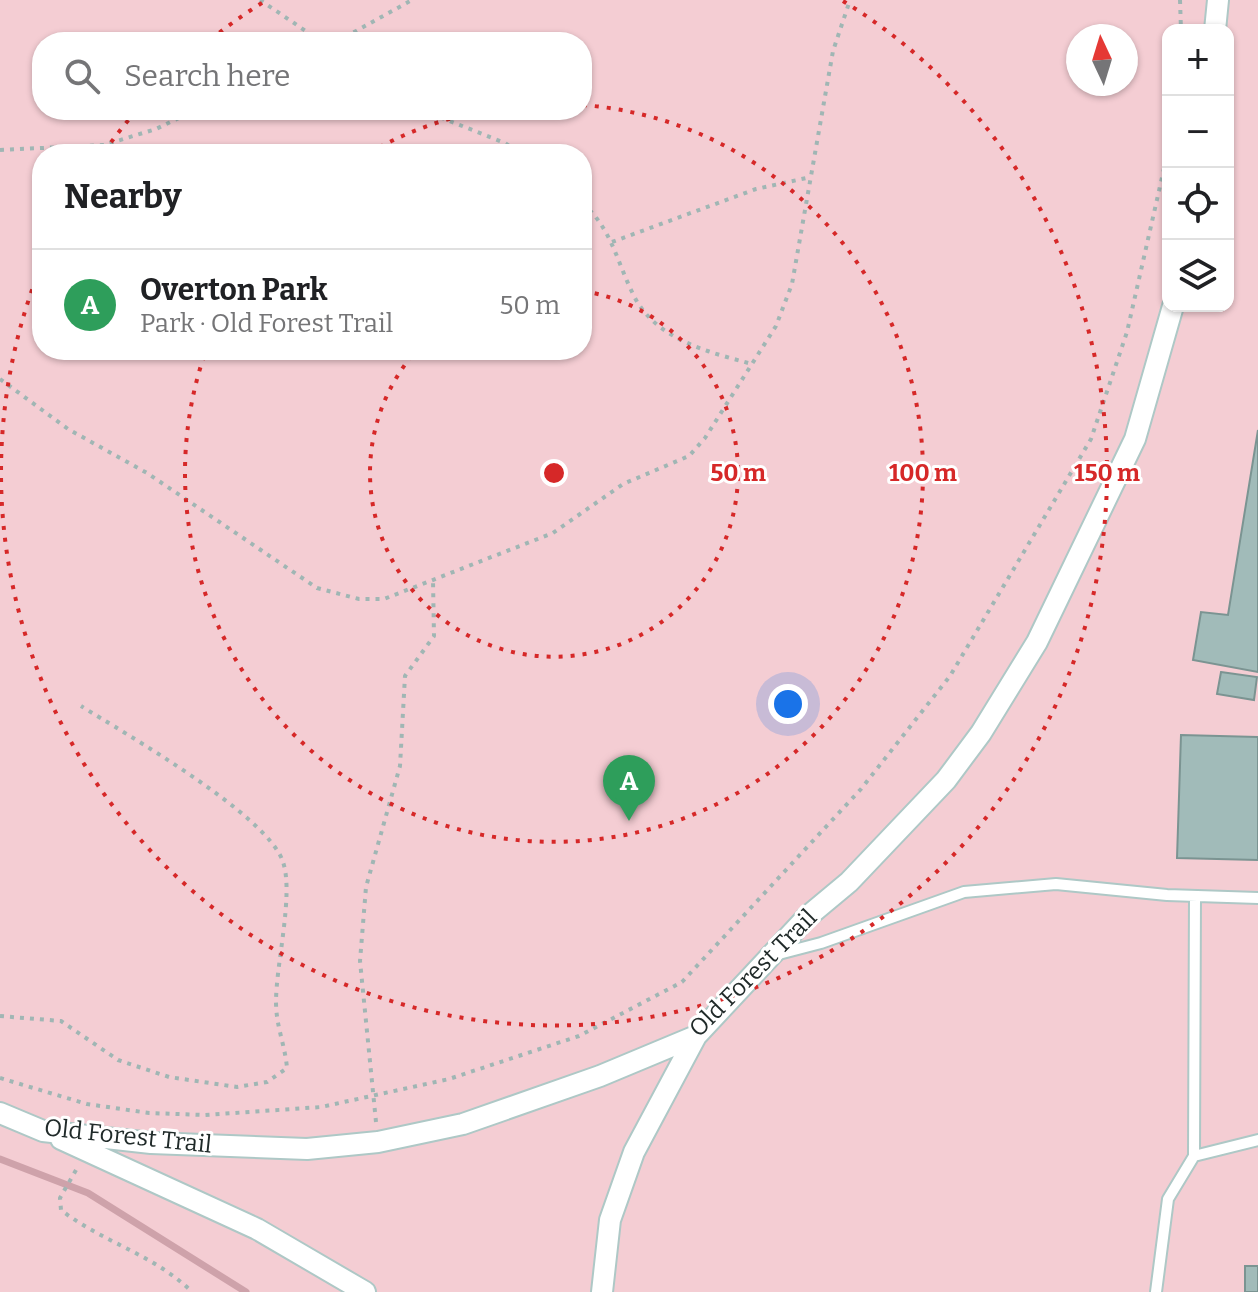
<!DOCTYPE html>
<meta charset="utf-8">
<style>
body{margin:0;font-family:Bitter,serif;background:#f2f2f2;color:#202124}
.controls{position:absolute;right:24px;top:24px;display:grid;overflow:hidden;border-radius:16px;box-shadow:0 2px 6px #0004}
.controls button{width:72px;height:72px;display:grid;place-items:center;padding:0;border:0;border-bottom:2px solid #e0e0e0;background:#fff;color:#202124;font:40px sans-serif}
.compass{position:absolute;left:1066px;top:24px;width:72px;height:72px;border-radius:50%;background:#fff;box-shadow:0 2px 6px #0004;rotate:356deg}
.you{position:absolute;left:788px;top:704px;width:28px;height:28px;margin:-20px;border:6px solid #fff;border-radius:50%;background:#1a73e8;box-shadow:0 0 0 12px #1a73e833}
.badge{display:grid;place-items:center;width:52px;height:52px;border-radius:50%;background:#1a73e8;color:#fff;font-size:26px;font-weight:700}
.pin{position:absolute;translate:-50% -66px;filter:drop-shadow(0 2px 4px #0008)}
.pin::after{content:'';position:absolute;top:42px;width:28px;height:24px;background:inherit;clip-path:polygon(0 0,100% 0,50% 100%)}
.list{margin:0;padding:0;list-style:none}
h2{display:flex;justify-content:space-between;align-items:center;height:104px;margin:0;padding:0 32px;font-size:34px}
h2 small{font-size:26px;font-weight:400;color:#757577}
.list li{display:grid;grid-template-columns:52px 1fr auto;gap:24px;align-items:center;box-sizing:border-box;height:112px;padding:0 32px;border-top:2px solid #e0e0e0}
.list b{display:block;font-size:30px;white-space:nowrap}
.list p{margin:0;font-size:26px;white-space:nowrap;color:#757577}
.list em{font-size:26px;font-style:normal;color:#757577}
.icon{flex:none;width:44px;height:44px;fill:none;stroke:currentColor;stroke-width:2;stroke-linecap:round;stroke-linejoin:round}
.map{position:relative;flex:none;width:1258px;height:1292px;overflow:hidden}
.search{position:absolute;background:#fff;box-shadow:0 2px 6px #0004;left:32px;top:32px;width:560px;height:88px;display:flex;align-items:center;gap:20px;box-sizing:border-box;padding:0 28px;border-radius:32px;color:#757577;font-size:30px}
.panel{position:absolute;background:#fff;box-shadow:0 2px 6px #0004;left:32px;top:144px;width:560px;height:216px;border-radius:32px}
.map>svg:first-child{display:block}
</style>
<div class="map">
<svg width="1258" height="1292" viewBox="0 0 1258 1292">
<rect width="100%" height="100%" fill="#e1fcfa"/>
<path fill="#f4cdd3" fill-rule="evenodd" d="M0,0H1258V1292H0ZM1168,30H1228V306H1168ZM1078,36H1126V84H1078ZM42,42H582V110H42ZM42,154H582V350H42Z"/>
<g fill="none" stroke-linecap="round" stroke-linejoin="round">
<path stroke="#cea2aa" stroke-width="7" d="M0,1159L88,1193L246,1292"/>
</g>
<path fill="#a1bbb9" stroke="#7b9492" stroke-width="2" d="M1258,430V672L1193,660L1201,612L1228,615Z
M1221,672L1257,677L1254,700L1217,694Z
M1181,735L1258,737V860L1177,858Z
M1245,1266H1258V1292H1245Z"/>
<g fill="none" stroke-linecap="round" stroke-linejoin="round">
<defs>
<path id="lane" d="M775,955L821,943L964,892L1056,884L1167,895L1258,898
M1194,1156L1195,896
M1156,1292L1168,1199L1194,1156L1258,1140"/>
<path id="street" d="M1215,30L1218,0
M0,1113L43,1131L151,1143L307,1149L378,1142L463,1124L600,1076L696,1036L807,917L849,882L946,780L981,733L1037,642L1135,439L1173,306
M61,1139L257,1229L365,1292
M602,1292L610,1220L634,1152L696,1036"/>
</defs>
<use href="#lane" stroke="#aec8c6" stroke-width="14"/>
<use href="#street" stroke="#aec8c6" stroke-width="24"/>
<path stroke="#a0b6b4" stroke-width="4" stroke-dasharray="4 6" stroke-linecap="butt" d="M260,0L322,42
M1180,0L1181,30
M336,42L412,0
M422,110L505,143L521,154
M0,150L104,145L156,129L195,110
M582,203C611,227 617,262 633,294C654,339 708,352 752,364
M612,242L756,189L811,177
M0,379L68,429L147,473L317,588L359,599H384L553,533L623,484L689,456L705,438L776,326L792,284L833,51L850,0
M0,1016L61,1021L118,1060L169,1077L237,1087L267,1082L287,1068C285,1045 276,1026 276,1002C276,964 294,894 283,862C268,815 124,733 81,706
M0,1078L87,1104L149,1113L205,1115L321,1107L449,1079L579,1036L682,982L861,789L950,676L1091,439L1127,332L1168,151
M376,1122L360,961L366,887L400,766L405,676L434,636L433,580
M76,1170L60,1198L61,1210C102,1242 155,1255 192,1292"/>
<use href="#lane" stroke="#fff" stroke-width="10"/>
<use href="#street" stroke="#fff" stroke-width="20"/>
</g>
<g fill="none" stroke="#d62828" stroke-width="4" stroke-dasharray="4 8">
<path d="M583 291A184 184 0 1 1 416 351"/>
<path d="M369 153A369 369 0 0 1 487 110M583 105A369 369 0 1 1 205 353"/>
<path d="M104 152A553 553 0 0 1 137 110M210 40A553 553 0 0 1 265 1M843 1A553 553 0 1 1 41 266"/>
</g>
<g text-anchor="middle" stroke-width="6" stroke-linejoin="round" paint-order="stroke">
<g font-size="24" fill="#202a29" stroke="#fff">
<text transform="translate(753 973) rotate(-45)" y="8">Old Forest Trail</text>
<text transform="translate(128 1136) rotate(6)" y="8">Old Forest Trail</text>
</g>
</g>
<circle cx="554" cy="473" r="12" fill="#d62828" stroke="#fff" stroke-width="4"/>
<g font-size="24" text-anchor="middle" font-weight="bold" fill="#d62828" stroke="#fff" stroke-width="6" stroke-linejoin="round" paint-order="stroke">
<text x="738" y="481">50 m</text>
<text x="923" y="481">100 m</text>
<text x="1107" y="481">150 m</text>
</g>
</svg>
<div class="controls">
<button>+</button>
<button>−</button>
<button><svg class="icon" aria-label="locate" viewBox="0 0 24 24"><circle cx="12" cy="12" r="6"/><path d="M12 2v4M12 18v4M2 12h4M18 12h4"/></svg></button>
<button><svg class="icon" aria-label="layers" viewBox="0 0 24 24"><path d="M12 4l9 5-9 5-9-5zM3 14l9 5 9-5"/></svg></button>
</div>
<svg class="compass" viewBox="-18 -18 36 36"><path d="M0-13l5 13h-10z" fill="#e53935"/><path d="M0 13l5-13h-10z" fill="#757577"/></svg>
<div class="you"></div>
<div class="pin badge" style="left:629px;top:821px;background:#2e9e5b">A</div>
<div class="search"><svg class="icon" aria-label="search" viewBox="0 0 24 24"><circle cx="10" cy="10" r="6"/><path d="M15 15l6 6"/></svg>Search here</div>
<section class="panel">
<h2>Nearby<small></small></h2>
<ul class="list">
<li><span class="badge" style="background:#2e9e5b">A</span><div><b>Overton Park</b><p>Park · Old Forest Trail</p></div><em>50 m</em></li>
</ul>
</section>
</div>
